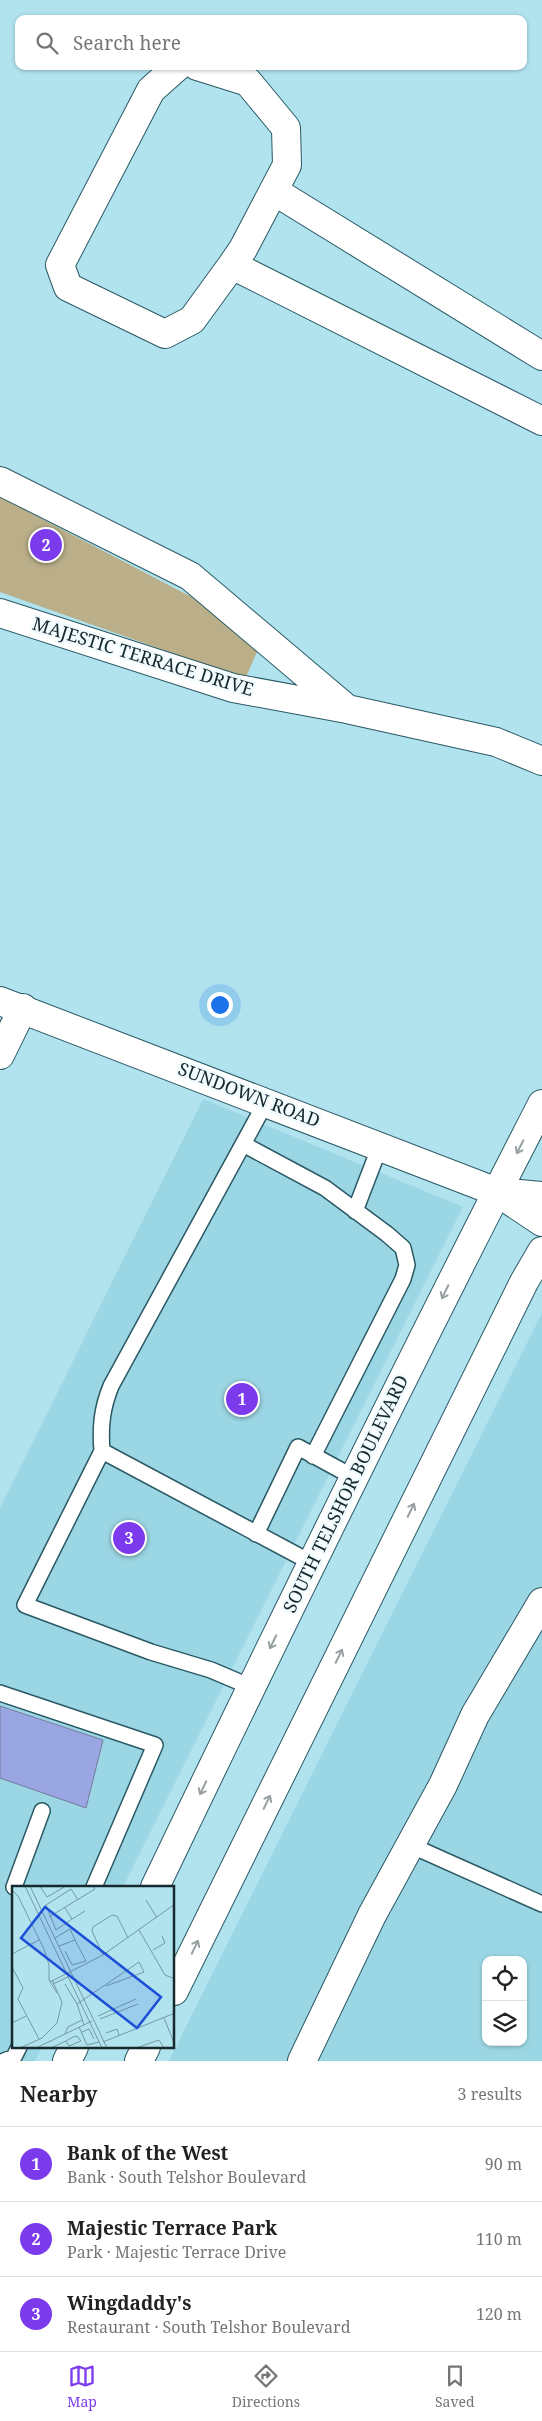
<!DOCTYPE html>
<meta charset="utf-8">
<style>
body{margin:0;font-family:"Noto Serif",serif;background:#f2f2f2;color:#222}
.controls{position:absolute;right:15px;bottom:15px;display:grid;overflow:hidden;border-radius:10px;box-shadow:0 1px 4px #0004}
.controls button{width:45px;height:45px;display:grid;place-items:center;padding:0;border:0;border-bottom:1px solid #e0e0e0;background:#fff;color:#222;font:25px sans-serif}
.you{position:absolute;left:219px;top:1004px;width:18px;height:18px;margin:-12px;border:4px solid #fff;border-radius:50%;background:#1a73e8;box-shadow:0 0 0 8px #1a73e833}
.badge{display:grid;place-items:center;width:32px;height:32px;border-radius:50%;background:#7c3aed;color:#fff;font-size:16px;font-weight:700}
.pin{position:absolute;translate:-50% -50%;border:2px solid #fff;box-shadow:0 1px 5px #0006}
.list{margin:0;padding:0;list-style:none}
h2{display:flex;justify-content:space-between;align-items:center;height:65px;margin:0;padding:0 20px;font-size:21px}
h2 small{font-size:16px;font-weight:400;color:#767676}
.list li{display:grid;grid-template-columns:32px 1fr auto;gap:15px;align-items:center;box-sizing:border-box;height:75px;padding:0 20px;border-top:1px solid #e0e0e0}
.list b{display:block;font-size:19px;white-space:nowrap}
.list p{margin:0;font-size:16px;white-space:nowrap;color:#767676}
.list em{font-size:16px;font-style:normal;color:#767676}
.icon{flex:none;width:28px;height:28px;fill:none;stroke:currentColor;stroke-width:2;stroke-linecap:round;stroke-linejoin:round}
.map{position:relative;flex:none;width:542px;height:2061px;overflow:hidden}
.search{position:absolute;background:#fff;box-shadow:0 1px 4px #0004;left:15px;right:15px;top:15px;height:55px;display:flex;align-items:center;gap:12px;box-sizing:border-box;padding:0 18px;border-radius:10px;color:#767676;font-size:19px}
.sheet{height:290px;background:#fff}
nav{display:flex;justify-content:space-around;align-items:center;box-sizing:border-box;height:70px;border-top:1px solid #e0e0e0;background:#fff;font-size:14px;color:#767676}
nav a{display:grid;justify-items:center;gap:2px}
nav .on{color:#7c3aed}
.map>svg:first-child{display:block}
</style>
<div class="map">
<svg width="542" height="2061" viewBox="0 0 542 2061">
<rect width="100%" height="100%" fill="#b1e3ef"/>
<path fill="#9bd6e4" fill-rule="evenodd" d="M203,1099L463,1207L123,1887H14V2047H42L35,2061H0V1508Z
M542,1313V2061H169ZM486,1960H523V2042H486Z"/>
<path fill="#baaf88" d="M0,497L203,603L257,652L245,679L0,592Z"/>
<path fill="#9aa6e1" stroke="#737b9d" d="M0,1706L103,1740L86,1808L0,1778Z"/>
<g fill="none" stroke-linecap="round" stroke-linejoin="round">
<defs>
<path id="lane" d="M243,1144L325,1188L387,1234L403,1248L407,1265L403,1279L313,1456
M355,1211L380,1146
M102,1451C100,1427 102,1408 111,1386L266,1102
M256,1534L298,1447L355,1478
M251,1687L211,1670L151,1652L25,1605L102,1451L312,1563
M0,1693L155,1745L94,1887
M410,1845L542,1904
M14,1887L42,1811
M4,2061L14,2057L19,2047"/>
<path id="street" d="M178,66L151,90L60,265L68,287L165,334L192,320L232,265L243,249L287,165L286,128L248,82L197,66
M274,191L542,356
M232,265L542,421
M0,481L190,576L346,708
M0,613L233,688L347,709L496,742L542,761
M0,1001L497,1192
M0,1055L23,1008
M302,2061L372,1915L443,1785L475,1715L542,1602"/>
<path id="secondary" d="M497,1192L542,1222
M499,1192L542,1196
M155,1887C281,1624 409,1363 542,1104
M174,1991L524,1282L542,1251
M67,2061L74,2047
M139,2061L146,2047"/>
</defs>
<use href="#lane" stroke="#2a5964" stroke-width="18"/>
<use href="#street" stroke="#2a5964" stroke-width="30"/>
<use href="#secondary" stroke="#2a5964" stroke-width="30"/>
<use href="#lane" stroke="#fff" stroke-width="15"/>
<use href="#street" stroke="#fff" stroke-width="28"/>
<use href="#secondary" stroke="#fff" stroke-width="28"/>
</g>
<defs><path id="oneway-shaft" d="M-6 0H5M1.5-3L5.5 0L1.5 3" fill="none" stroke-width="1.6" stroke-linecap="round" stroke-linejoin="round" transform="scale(1.25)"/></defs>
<g stroke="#969fa1">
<use href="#oneway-shaft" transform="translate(520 1147) rotate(117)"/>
<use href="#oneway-shaft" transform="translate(445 1292) rotate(116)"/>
<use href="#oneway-shaft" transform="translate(411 1510) rotate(-64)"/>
<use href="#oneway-shaft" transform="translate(273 1642) rotate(116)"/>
<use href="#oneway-shaft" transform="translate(339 1656) rotate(-64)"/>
<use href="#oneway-shaft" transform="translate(203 1788) rotate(115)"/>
<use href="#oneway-shaft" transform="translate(267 1802) rotate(-64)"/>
<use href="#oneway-shaft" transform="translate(195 1947) rotate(-64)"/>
</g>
<g text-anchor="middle" stroke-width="5" stroke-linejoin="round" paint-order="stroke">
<g font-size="18" fill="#15292e" stroke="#f2fcfe">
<text transform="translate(143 657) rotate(17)" y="6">MAJESTIC TERRACE DRIVE</text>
<text transform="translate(249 1095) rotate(21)" y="6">SUNDOWN ROAD</text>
<text transform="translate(346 1494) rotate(-64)" y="6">SOUTH TELSHOR BOULEVARD</text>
</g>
</g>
<g transform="translate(12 1886)">
<rect width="162" height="162" fill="#b1e3ef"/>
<path fill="none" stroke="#7399a2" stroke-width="1" d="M13,0L90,162M18,0L95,162M28,0L35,11L54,0M0,4L6,10L32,63L37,79V94L45,107M134,14L145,32M53,22L60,33L73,25M37,31L83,3L81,0M60,33L44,44L34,19L59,3L66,14M127,44L153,89L163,93M43,52L58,43L63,54L47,60M63,54L74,75M141,64L153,57L150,50M53,65L60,79L74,75M0,68L27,54M91,69L80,45L81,41L100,29L105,30L116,52M0,81L11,102L6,113L27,153M38,96L91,69L163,18M41,98L56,91M53,98L65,118M86,130L124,113M152,132L163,159M88,133L126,118M0,137L14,130M72,139L65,118L127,76L132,86L94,100M67,141L75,159L87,156M70,146L77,143L82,153M94,147L105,143L107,149M53,148L56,141L70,134M91,156L163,127M8,162L30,152L45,137L50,116L40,94M24,162L80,135M39,162L54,155L61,151L65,150L69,155L57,160L54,155M124,162L147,154L152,162"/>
<path fill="#1d4ed8" fill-opacity="0.15" stroke="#1d4ed8" stroke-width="2.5" d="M33,21L149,111L125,142L9,52Z"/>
<rect width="162" height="162" fill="none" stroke="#15292e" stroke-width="2.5"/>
</g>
</svg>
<div class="controls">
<button><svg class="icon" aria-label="locate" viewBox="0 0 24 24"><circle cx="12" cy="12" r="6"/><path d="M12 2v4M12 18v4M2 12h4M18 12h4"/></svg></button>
<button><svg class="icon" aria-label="layers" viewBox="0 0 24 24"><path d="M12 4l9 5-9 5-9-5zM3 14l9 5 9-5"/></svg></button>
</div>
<div class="you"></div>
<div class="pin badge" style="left:242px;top:1399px">1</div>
<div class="pin badge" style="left:46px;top:545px">2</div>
<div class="pin badge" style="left:129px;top:1538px">3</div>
<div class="search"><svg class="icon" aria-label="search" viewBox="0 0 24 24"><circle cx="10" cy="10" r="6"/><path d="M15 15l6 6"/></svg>Search here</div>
</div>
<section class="sheet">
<h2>Nearby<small>3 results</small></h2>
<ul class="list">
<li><span class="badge">1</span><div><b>Bank of the West</b><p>Bank · South Telshor Boulevard</p></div><em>90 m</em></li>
<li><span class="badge">2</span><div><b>Majestic Terrace Park</b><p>Park · Majestic Terrace Drive</p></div><em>110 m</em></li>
<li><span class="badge">3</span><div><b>Wingdaddy's</b><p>Restaurant · South Telshor Boulevard</p></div><em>120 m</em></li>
</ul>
</section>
<nav>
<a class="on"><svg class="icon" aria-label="map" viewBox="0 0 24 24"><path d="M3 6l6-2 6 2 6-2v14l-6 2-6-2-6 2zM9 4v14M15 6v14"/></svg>Map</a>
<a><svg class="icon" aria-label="directions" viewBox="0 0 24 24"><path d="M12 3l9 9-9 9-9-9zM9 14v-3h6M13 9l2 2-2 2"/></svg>Directions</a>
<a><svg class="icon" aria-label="saved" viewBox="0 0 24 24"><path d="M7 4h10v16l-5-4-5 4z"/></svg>Saved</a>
</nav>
